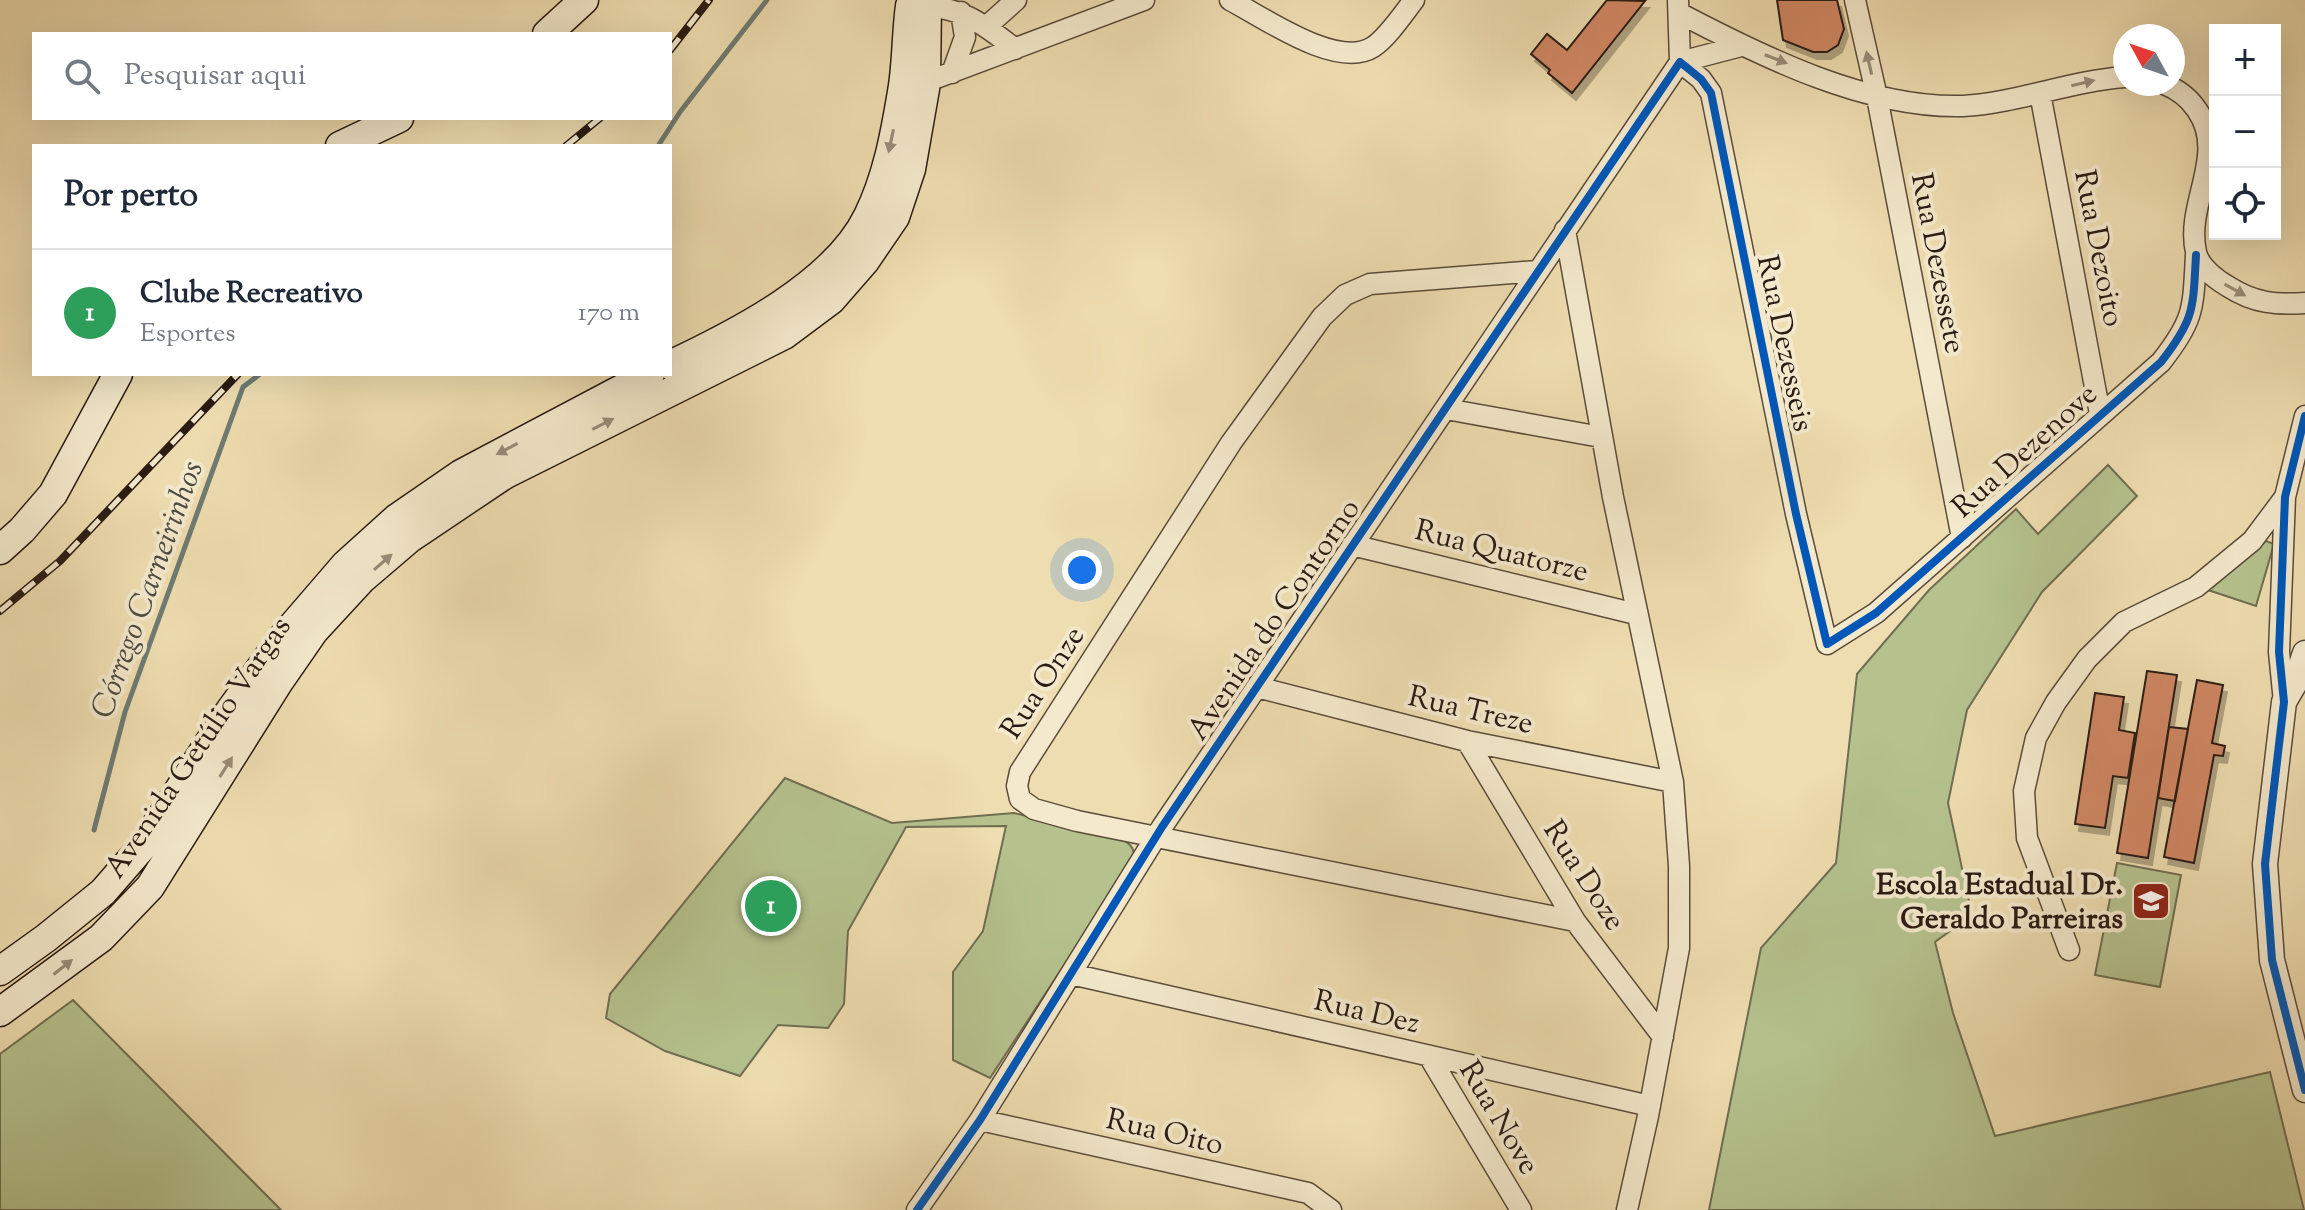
<!DOCTYPE html>
<html lang="pt">
<meta charset="utf-8">
<style>
body{margin:0;font-family:"Sorts Mill Goudy",serif;background:#f2f2f3;color:#1f2937}
.controls{position:absolute;right:24px;top:24px;display:grid;overflow:hidden;border-radius:0px;box-shadow:0 8px 32px #0002}
.controls button{width:72px;height:72px;display:grid;place-items:center;padding:0;border:0;border-bottom:2px solid #e0e1e3;background:#fff;color:#1f2937;font:40px sans-serif}
.compass{position:absolute;left:2113px;top:24px;width:72px;height:72px;border-radius:50%;background:#fff;box-shadow:0 8px 32px #0002;rotate:310deg}
.you{position:absolute;left:1082px;top:570px;width:28px;height:28px;margin:-20px;border:6px solid #fff;border-radius:50%;background:#1a73e8;box-shadow:0 0 0 12px #1a73e833}
.badge{display:grid;place-items:center;width:52px;height:52px;border-radius:50%;background:#0f766e;color:#fff;font-size:26px;font-weight:700}
.pin{position:absolute;translate:-50% -50%;border:4px solid #fff;box-shadow:0 2px 8px #0006}
.list{margin:0;padding:0;list-style:none}
h2{display:flex;justify-content:space-between;align-items:center;height:104px;margin:0;padding:0 32px;font-size:34px}
h2 small{font-size:26px;font-weight:400;color:#747a83}
.list li{display:grid;grid-template-columns:52px 1fr auto;gap:24px;align-items:center;box-sizing:border-box;height:128px;padding:0 32px;border-top:2px solid #e0e1e3}
.list b{display:block;font-size:30px;white-space:nowrap}
.list p{margin:0;font-size:26px;white-space:nowrap;color:#747a83}
.list em{font-size:26px;font-style:normal;color:#747a83}
.icon{flex:none;width:44px;height:44px;fill:none;stroke:currentColor;stroke-width:2;stroke-linecap:round;stroke-linejoin:round}
.map{position:relative;flex:none;width:2305px;height:1210px;overflow:hidden}
.search{position:absolute;background:#fff;box-shadow:0 8px 32px #0002;left:32px;top:32px;width:640px;height:88px;display:flex;align-items:center;gap:20px;box-sizing:border-box;padding:0 28px;border-radius:0px;color:#747a83;font-size:30px}
.panel{position:absolute;background:#fff;box-shadow:0 8px 32px #0002;left:32px;top:144px;width:640px;height:232px;border-radius:0px}
.map>svg:first-child{display:block}
</style>
<div class="map">
<svg width="2305" height="1210" viewBox="0 0 2305 1210">
<defs>
<filter id="shadow"><feDropShadow dx="4" dy="7" stdDeviation="0" flood-color="#0004"/></filter>
</defs>
<rect width="100%" height="100%" fill="#eeddb0"/>
<filter id="stains"><feTurbulence type="fractalNoise" baseFrequency=".0025" numOctaves="4"/><feColorMatrix values="0 0 0 0 .2 0 0 0 0 .09 0 0 0 0 .02 0 0 0 .5 -.17"/></filter>
<radialGradient id="worn" r=".72"><stop offset=".6" stop-color="#630" stop-opacity="0"/><stop offset="1" stop-color="#630" stop-opacity=".3"/></radialGradient>
<path fill="#b5c28e" stroke="#706e51" stroke-width="2" d="M2108,465L2137,496L2042,592L1967,710L1948,803L1972,915L1935,942L1953,1013L1995,1136L2270,1072L2304,1210H1709L1761,948L1836,863L1857,674L1929,590L2016,509L2038,534Z
M2266,541L2274,544L2256,606L2208,590Z
M785,778L892,823L1014,813L1117,837C1128,842 1135,846 1134,859L990,1078L953,1060V972L983,931L1006,826L906,827L848,931L844,1004L828,1028L778,1025L740,1076L665,1051L606,1018L610,994Z
M2117,863L2181,875L2160,987L2095,975Z
M73,1000L281,1210H0V1054Z"/>
<g fill="none" stroke-linecap="round" stroke-linejoin="round">
<path stroke="#6e7b73" stroke-width="5" d="M658,146L680,112L767,0
M94,830L125,712L243,387L260,374"/>
</g>
<path fill="#cf8763" stroke="#2a1b14" stroke-width="2" filter="url(#shadow)" d="M1607,0L1645,1L1572,93L1548,73L1550,70L1531,54L1547,34L1567,50Z
M1777,0H1837L1844,29L1838,45L1827,52H1813L1783,40Z
M2147,671L2177,675L2148,858L2117,853Z
M2197,680L2223,685L2212,743L2225,746L2223,756L2214,755L2194,863L2164,857Z
M2095,693L2124,697L2119,730L2135,733L2128,778L2113,776L2105,828L2075,824Z
M2169,727L2188,729L2175,801L2158,798Z"/>
<g fill="none" stroke-linecap="round" stroke-linejoin="round">
<defs>
<path id="minor" d="M1230,0C1263,17 1337,70 1373,47C1387,38 1404,13 1414,0
M1678,0L1680,62
M1855,0L1877,97L1962,538
M914,8C955,2 984,24 1015,49
M1681,14C1763,57 1868,109 1963,106C2017,103 2070,81 2125,77
M987,26L1016,0
M1680,62L1701,79L1711,93L1796,514L1827,644L1876,613L2161,362C2195,319 2193,308 2196,255
M1680,62L1741,46
M952,73L965,37L961,12
M2164,84C2177,89 2189,98 2197,110C2228,155 2185,203 2196,252C2199,267 2217,280 2229,287C2254,303 2276,305 2305,303
M915,86L1144,0
M2040,93L2100,414
M1565,230L1613,497L1673,782L1679,866V948L1648,1116L1627,1210
M1537,271L1370,284L1345,295L1322,317L1231,443L1020,772L1017,786L1020,799L1034,809L1077,821L1575,921
M1446,409L1601,437
M1352,545L1636,614
M1257,687L1467,741L1673,782
M2284,702L2279,652L2285,497L2305,416
M1467,741L1575,921L1663,1037
M2069,950L2027,838L2024,791L2036,738L2056,702L2087,659L2124,622L2196,587L2252,541L2285,497
M1071,974L1650,1106
M1429,1056L1521,1210
M980,1120L1308,1193L1331,1210
M917,1210L980,1120L1162,827L1680,62"/>
<path id="tertiary" d="M2305,653L2295,683L2284,702L2265,864L2272,960L2305,1090"/>
<path id="secondary" d="M547,34L584,0
M340,146L399,118
M670,365C736,334 835,284 868,216C887,178 895,134 902,92C907,64 906,35 910,6
M0,550L22,530L53,494L118,374
M0,971L46,938L103,892L143,846L227,715L283,637L345,565L397,518L461,474L650,374
M0,1012L101,938L150,887L278,683L314,631L362,579L410,538L504,475L784,335L831,300L865,261L895,217L911,169L926,83L927,0"/>
</defs>
<use href="#minor" stroke="#5b4c3b" stroke-width="23"/>
<use href="#tertiary" stroke="#5b4c3b" stroke-width="27"/>
<use href="#secondary" stroke="#2a1b14" stroke-width="31"/>
<use href="#minor" stroke="#f4e9cc" stroke-width="20"/>
<use href="#tertiary" stroke="#f4e9cc" stroke-width="24"/>
<use href="#secondary" stroke="#f4e9cc" stroke-width="28"/>
<defs>
<path id="rail" d="M670,50L709,0
M566,146L600,118
M0,611L60,561L238,374"/>
</defs>
<use href="#rail" stroke="#2a1b14" stroke-width="8"/>
<use href="#rail" stroke="#f4e9cc" stroke-width="5" stroke-dasharray="15" stroke-linecap="butt"/>
<defs>
<path id="cycleway" d="M2305,416L2285,497L2279,652L2284,702L2265,864L2272,960L2305,1090
M917,1210L980,1120L1162,827L1680,62L1701,79L1711,93L1796,514L1827,644L1876,613L2161,362C2195,319 2193,308 2196,255"/>
</defs>
<use href="#cycleway" stroke="#f4e9cc" stroke-width="13"/>
<use href="#cycleway" stroke="#0057b8" stroke-width="8"/>
</g>
<defs><path id="oneway-solid" d="M-6-.8H1V-3.2L6.5 0L1 3.2V.8H-6Z" transform="scale(2)"/></defs>
<g fill="#998c79">
<use href="#oneway-solid" transform="translate(1776 59) rotate(21)"/>
<use href="#oneway-solid" transform="translate(1869 63) rotate(-103)"/>
<use href="#oneway-solid" transform="translate(2083 83) rotate(-13)"/>
<use href="#oneway-solid" transform="translate(891 141) rotate(102)"/>
<use href="#oneway-solid" transform="translate(2235 290) rotate(29)"/>
<use href="#oneway-solid" transform="translate(603 424) rotate(-27)"/>
<use href="#oneway-solid" transform="translate(507 449) rotate(152)"/>
<use href="#oneway-solid" transform="translate(383 562) rotate(-41)"/>
<use href="#oneway-solid" transform="translate(226 767) rotate(-58)"/>
<use href="#oneway-solid" transform="translate(63 967) rotate(-38)"/>
</g>
<defs>
<symbol id="school-square" viewBox="-11 -11 22 22"><rect x="-9" y="-9" width="18" height="18" rx="4" fill="#8f2418" stroke="#f4e9cc"/><path d="M0-5L7-2L0 1L-7-2ZM-4 1L0 2.5L4 1V4Q0 6-4 4Z" fill="#fff"/></symbol>
</defs>
<g fill-rule="evenodd">
<use href="#school-square" x="2129" y="879" width="44" height="44"/>
</g>
<g text-anchor="middle" stroke-width="8" stroke-linejoin="round" paint-order="stroke">
<g font-size="30" fill="#2a1b14" stroke="#f4e9cc">
<text transform="translate(2100 248) rotate(79)" y="10">Rua Dezoito</text>
<text transform="translate(1939 263) rotate(79)" y="10">Rua Dezessete</text>
<text transform="translate(1786 343) rotate(78)" y="10">Rua Dezesseis</text>
<text transform="translate(2024 450) rotate(-42)" y="10">Rua Dezenove</text>
<text transform="translate(1502 550) rotate(14)" y="10">Rua Quatorze</text>
<text transform="translate(1273 619) rotate(-56)" y="10">Avenida do Contorno</text>
<text transform="translate(1042 682) rotate(-57)" y="10">Rua Onze</text>
<text transform="translate(1471 709) rotate(13)" y="10">Rua Treze</text>
<text transform="translate(197 747) rotate(-56)" y="10">Avenida Getúlio Vargas</text>
<text transform="translate(1585 875) rotate(57)" y="10">Rua Doze</text>
<text transform="translate(1367 1011) rotate(13)" y="10">Rua Dez</text>
<text transform="translate(1500 1117) rotate(59)" y="10">Rua Nove</text>
<text transform="translate(1165 1131) rotate(13)" y="10">Rua Oito</text>
</g>
<g font-size="30" font-weight="bold" fill="#2a1b14" stroke="#f4e9cc" text-anchor="end">
<text x="2123" y="894">Escola Estadual Dr.<tspan x="2123" dy="34">Geraldo Parreiras</tspan></text>
</g>
<g font-size="32" font-style="italic" fill="#4c4b43" stroke="#f4e9cc">
<text transform="translate(146 589) rotate(-70)" y="11">Córrego Carneirinhos</text>
</g>
</g>
<rect width="100%" height="100%" filter="url(#stains)"/>
<rect width="100%" height="100%" fill="url(#worn)"/>
</svg>
<div class="controls">
<button>+</button>
<button>−</button>
<button><svg class="icon" aria-label="locate" viewBox="0 0 24 24"><circle cx="12" cy="12" r="6"/><path d="M12 2v4M12 18v4M2 12h4M18 12h4"/></svg></button>
</div>
<svg class="compass" viewBox="-18 -18 36 36"><path d="M0-13l5 13h-10z" fill="#e53935"/><path d="M0 13l5-13h-10z" fill="#747a83"/></svg>
<div class="you"></div>
<div class="pin badge" style="left:771px;top:906px;background:#2e9e5b">1</div>
<div class="search"><svg class="icon" aria-label="search" viewBox="0 0 24 24"><circle cx="10" cy="10" r="6"/><path d="M15 15l6 6"/></svg>Pesquisar aqui</div>
<section class="panel">
<h2>Por perto<small></small></h2>
<ul class="list">
<li><span class="badge" style="background:#2e9e5b">1</span><div><b>Clube Recreativo</b><p>Esportes</p></div><em>170 m</em></li>
</ul>
</section>
</div>
